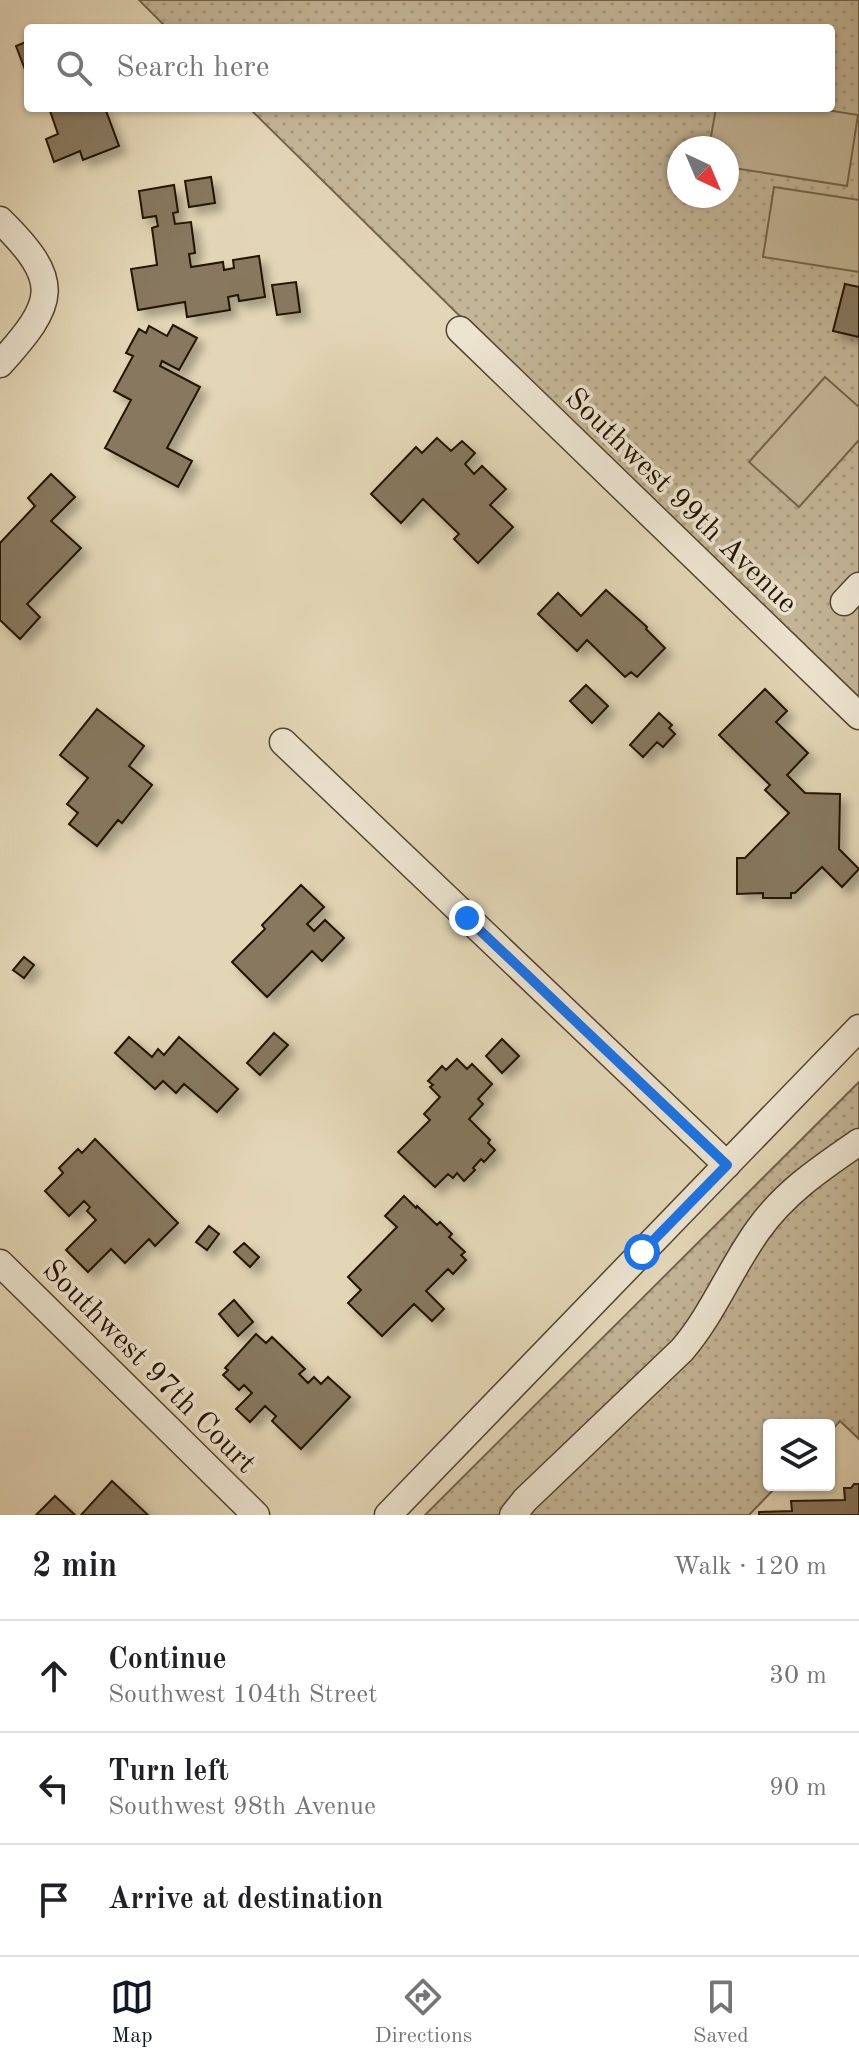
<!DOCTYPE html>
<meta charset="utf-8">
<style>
body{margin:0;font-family:"Old Standard TT",serif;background:#f6f6f6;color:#202124}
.controls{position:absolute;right:24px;bottom:24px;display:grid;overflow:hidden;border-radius:8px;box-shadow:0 2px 6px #0004}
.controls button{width:72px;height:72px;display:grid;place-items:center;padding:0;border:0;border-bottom:2px solid #e0e0e0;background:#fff;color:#202124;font:40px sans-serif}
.compass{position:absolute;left:667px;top:136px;width:72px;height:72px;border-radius:50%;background:#fff;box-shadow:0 2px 6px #0004;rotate:136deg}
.stop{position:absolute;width:24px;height:24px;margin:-18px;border:6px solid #1a73e8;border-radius:50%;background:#fff}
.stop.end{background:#1a73e8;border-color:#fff;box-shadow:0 2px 8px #0008}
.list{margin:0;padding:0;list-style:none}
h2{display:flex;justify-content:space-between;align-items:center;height:104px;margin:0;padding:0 32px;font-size:34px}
h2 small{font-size:26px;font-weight:400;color:#757577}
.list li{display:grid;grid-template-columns:52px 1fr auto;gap:24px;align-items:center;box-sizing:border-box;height:112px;padding:0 32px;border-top:2px solid #e0e0e0}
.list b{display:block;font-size:30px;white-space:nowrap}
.list p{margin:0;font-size:26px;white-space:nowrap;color:#757577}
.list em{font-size:26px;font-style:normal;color:#757577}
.icon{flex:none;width:44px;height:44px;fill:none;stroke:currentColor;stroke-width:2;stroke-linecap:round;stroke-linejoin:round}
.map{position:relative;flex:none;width:859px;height:1515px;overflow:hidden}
.search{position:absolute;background:#fff;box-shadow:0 2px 6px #0004;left:24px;right:24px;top:24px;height:88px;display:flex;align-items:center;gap:20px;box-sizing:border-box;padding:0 28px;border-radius:8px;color:#757577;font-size:30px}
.sheet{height:440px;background:#fff}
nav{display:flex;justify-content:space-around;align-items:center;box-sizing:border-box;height:112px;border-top:2px solid #e0e0e0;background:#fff;font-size:22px;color:#757577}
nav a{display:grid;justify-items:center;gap:4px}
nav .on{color:#111827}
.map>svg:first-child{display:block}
</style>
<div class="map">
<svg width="859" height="1515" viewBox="0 0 859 1515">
<defs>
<pattern id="grass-dots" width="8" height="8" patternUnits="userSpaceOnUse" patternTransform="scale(2)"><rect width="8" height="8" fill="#c3b597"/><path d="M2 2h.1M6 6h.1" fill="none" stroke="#a79b80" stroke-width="1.8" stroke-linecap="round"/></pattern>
<filter id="shadow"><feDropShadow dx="7" dy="7" stdDeviation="4" flood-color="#0004"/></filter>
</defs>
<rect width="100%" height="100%" fill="#e3d6b6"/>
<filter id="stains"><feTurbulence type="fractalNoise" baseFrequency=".0025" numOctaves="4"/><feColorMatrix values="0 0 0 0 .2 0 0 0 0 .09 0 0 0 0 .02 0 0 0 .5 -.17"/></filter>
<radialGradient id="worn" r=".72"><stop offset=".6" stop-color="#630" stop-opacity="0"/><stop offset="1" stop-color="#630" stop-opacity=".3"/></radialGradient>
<path fill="url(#grass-dots)" stroke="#74644c" stroke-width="2" fill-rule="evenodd" d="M139,0H859V710L249,108H831V28H167ZM679,148H727V196H679Z
M859,1082V1439L840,1421L829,1433V1425H769V1485H778L749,1515H425Z"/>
<path fill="#c3b597" stroke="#74644c" stroke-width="2" d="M716,108H814L858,115L847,186L727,167V148H709Z
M774,187L859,200V272L763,257Z
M825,377L859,407V440L799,507L749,462Z"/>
<path fill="#87785f" stroke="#241300" stroke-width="2" filter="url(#shadow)" d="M28,41V71L26,72L16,46Z
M49,108H105L119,146L83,160L80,151L54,162L46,139L58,134Z
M211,177L215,203L189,207L185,181Z
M174,185L178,212L173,213L175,224L191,222L195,253L189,254L191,267L223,262L224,270L234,268L233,260L259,256L265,297L239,301L238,295L228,297L230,310L187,317L185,302L138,310L131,269L157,265L152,228L158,226L156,216L143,218L139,191Z
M296,282L300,312L277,315L272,285Z
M845,284L859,287V337L833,331Z
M173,325L197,338L179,370L162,361L160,366L200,387L167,448L192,461L178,487L105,448L131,400L114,391L133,356L126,353L139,329L146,333L149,326L167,336Z
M437,438L451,451L462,441L475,453L465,464L474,474L482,466L506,489L490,505L513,527L478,563L454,539L459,534L423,499L401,523L371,494L416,447L422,453Z
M51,474L75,497L51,521L81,548L27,604L40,617L20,639L0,620V543L35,506L28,498Z
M606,590L647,627L646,629L665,648L637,677L631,672L625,677L587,640L577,651L538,614L558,593L581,616Z
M586,685L608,706L592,723L570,701Z
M765,689L787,711L776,722L808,753L787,775L805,793L840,794L839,849L859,869L842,887L822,867L795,893H791V898H763V893L737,894V858H745L789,813L765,790L770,785L719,735Z
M97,709L144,746L129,766L152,785L122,823L118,820L97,846L69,824L78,813L67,804L88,778L60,755Z
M659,713L672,725L669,728L675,734L663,747L657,742L643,757L630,745Z
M301,885L324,907L307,924L314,931L325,920L344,938L322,961L312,951L267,997L232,962L265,929L262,925Z
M24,957L34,965L24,978L13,970Z
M274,1033L288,1045L260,1075L247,1063Z
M129,1037L152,1057L158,1049L164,1055L179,1037L238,1089L217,1112L184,1084L176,1093L163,1081L155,1089L115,1053Z
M502,1039L519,1056L502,1073L486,1056Z
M457,1059L467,1069L472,1064L492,1084L478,1099L483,1104L469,1119L490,1140L488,1143L495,1150L484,1162L481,1159L473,1168L475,1170L464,1181L457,1173L453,1178L448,1174L435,1187L398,1152L430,1120L424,1114L440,1097L430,1087L433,1085L428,1081L442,1066L446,1070Z
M95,1139L178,1223L155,1246L149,1239L125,1263L111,1249L88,1272L66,1250L96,1220L87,1211L90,1207L84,1201L69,1216L45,1191L63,1173L59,1168L78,1149L82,1153Z
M404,1196L416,1208L417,1206L437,1225L440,1222L452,1234L449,1237L465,1252L461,1255L466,1260L453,1274L448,1269L426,1291L444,1309L432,1321L414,1304L382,1336L348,1303L361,1290L348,1277L397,1227L385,1216Z
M209,1226L219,1234L207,1250L196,1242Z
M244,1243L259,1257L250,1267L234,1252Z
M234,1300L253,1322L238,1336L219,1314Z
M256,1334L266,1343L272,1337L305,1369L299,1374L308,1383L314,1377L321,1384L328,1377L350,1397L301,1449L272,1421L276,1416L265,1406L250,1422L236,1409L252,1393L244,1385L239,1390L223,1375L228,1370L225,1368Z
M112,1481L148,1515H81Z
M854,1484H859V1515H759V1512L792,1511L791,1501L845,1500L844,1488H851Z
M55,1496L75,1515H36Z"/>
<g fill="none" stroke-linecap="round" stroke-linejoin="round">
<defs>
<path id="minor" d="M0,220C63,282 56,302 0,364
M460,330L859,716
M844,602L859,586
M283,742L727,1165
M0,1263L256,1515
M388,1515L859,1028
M513,1515L525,1500L682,1350C713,1314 730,1269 758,1230C785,1192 821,1168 859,1142"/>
</defs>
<use href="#minor" stroke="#54442e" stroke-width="29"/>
<use href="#minor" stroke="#ede4d0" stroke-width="26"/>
</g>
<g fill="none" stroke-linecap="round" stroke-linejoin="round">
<path stroke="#1a73e8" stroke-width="10" d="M467,918L727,1165L642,1252"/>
</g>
<g text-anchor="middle" stroke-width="7" stroke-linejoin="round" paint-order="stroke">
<g font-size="30" fill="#241300" stroke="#ede4d0">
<text transform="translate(682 500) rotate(44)" y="10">Southwest 99th Avenue</text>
<text transform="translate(150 1366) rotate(45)" y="10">Southwest 97th Court</text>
</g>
</g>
<rect width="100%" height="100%" filter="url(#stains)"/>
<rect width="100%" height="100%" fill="url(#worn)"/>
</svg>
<div class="controls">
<button><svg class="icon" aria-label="layers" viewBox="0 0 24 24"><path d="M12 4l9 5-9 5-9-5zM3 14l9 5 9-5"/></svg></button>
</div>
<svg class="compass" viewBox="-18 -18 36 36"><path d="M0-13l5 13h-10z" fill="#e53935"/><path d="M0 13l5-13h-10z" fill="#757577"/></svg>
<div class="stop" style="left:642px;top:1252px"></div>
<div class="stop end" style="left:467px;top:918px"></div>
<div class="search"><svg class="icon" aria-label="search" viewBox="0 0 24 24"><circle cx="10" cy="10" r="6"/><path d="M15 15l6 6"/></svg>Search here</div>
</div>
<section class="sheet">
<h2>2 min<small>Walk · 120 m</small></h2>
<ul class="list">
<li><svg class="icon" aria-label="ahead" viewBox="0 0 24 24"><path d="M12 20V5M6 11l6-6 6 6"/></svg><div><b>Continue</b><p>Southwest 104th Street</p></div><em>30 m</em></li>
<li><svg class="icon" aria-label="left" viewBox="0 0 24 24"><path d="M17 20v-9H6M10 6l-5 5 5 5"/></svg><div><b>Turn left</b><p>Southwest 98th Avenue</p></div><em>90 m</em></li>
<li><svg class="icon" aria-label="arrive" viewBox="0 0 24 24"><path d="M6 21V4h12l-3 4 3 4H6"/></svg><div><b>Arrive at destination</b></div></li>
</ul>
</section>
<nav>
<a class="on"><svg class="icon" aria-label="map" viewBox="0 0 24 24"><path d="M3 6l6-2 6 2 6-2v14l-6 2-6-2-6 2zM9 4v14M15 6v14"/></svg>Map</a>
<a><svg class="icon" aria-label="directions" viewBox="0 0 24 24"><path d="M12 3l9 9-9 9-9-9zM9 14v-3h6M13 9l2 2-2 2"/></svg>Directions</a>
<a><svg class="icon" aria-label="saved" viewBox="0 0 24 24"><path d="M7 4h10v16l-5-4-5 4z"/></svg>Saved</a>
</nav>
